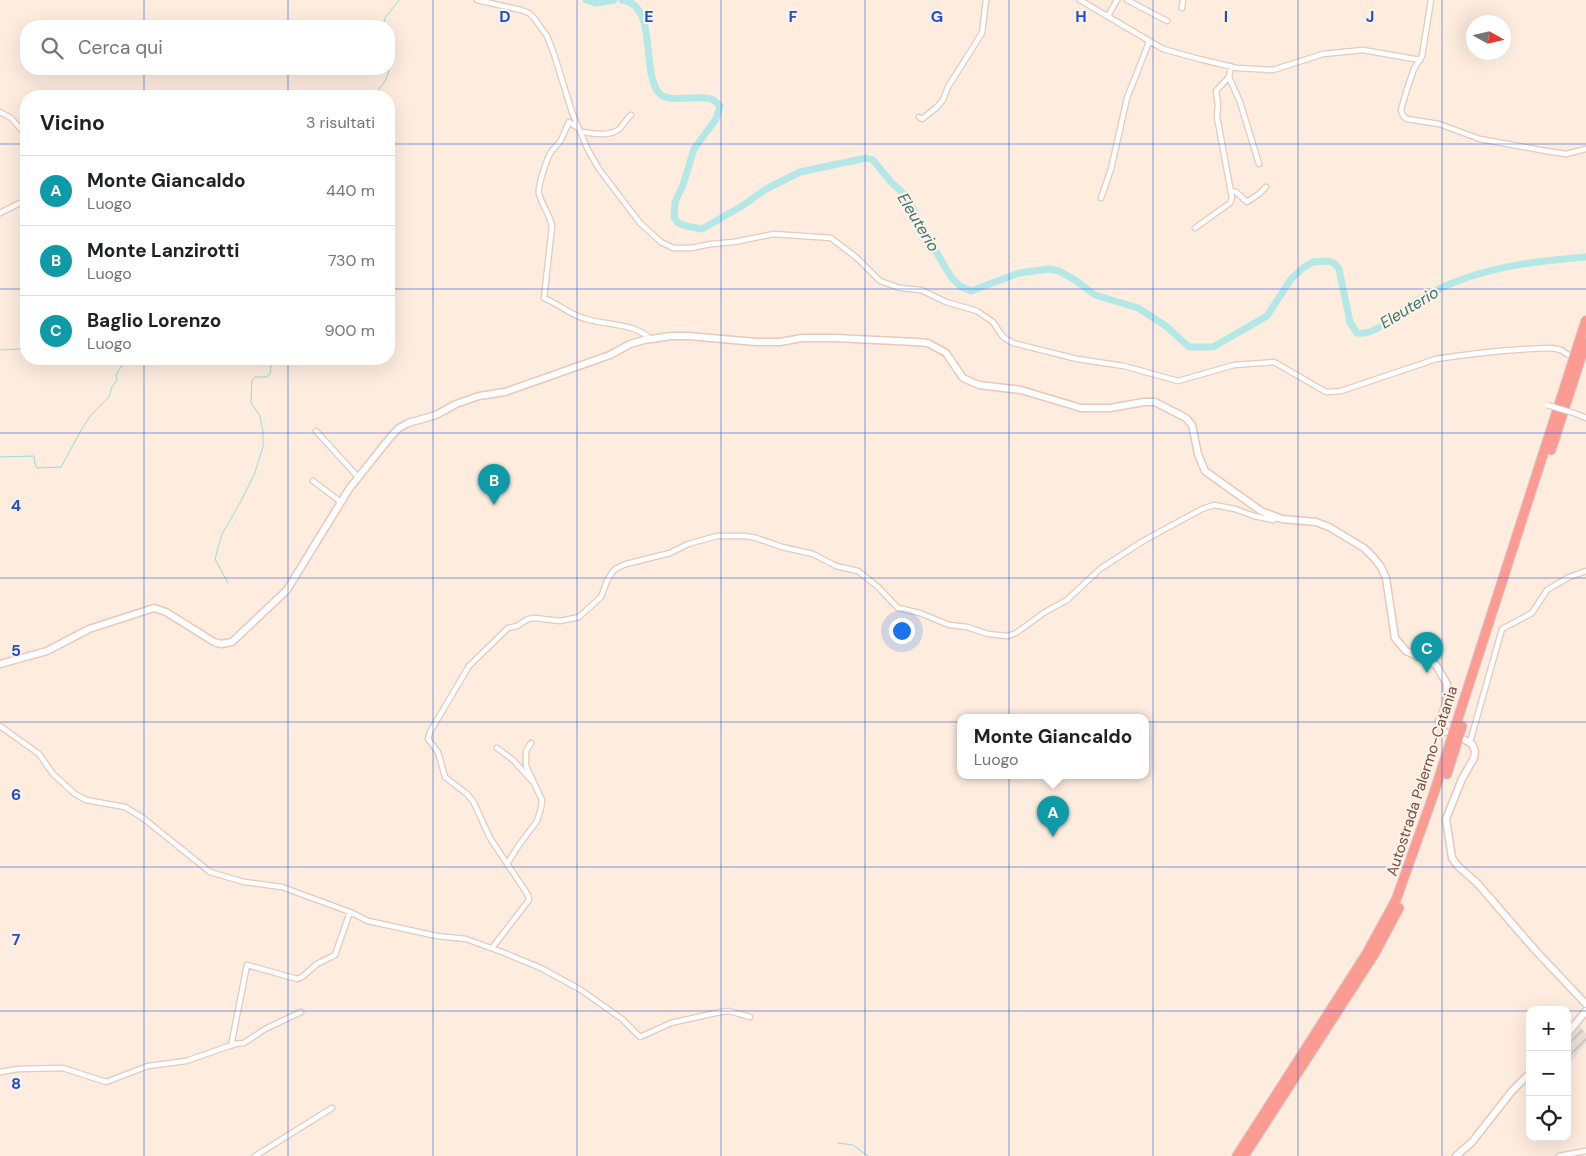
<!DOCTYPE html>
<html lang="it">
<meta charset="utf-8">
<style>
body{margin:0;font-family:"DM Sans",sans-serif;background:#f2f2f2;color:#202124}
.controls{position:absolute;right:15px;bottom:15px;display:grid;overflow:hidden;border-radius:10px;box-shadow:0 5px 20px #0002}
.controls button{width:45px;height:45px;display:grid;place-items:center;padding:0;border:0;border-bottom:1px solid #e0e0e0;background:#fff;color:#202124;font:25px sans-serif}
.compass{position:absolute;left:1466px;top:15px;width:45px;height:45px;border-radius:50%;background:#fff;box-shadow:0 5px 20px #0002;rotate:98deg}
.you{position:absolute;left:901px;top:630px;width:18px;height:18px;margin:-12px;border:4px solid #fff;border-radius:50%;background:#1a73e8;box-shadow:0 0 0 8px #1a73e833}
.badge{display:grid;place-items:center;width:32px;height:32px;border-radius:50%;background:#7c3aed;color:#fff;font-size:16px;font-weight:700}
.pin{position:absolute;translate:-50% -41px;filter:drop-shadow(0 1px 2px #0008)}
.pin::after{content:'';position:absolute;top:26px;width:18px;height:15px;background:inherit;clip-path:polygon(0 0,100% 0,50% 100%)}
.popup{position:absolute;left:957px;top:714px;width:192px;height:65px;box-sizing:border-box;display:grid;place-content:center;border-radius:10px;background:#fff;filter:drop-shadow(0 1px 4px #0005);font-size:16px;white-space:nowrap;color:#757577}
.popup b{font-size:19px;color:#202124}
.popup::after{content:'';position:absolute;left:50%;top:100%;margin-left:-10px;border:10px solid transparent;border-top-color:#fff}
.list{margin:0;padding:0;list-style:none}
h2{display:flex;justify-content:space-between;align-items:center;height:65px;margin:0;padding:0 20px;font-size:21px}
h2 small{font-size:16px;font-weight:400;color:#757577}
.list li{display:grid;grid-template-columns:32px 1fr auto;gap:15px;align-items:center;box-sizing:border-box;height:70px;padding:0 20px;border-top:1px solid #e0e0e0}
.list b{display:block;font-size:19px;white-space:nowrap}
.list p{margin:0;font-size:16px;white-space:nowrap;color:#757577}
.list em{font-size:16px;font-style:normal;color:#757577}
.icon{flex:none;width:28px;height:28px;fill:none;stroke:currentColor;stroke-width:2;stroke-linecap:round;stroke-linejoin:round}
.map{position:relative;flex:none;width:1586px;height:1156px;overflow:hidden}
.search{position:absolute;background:#fff;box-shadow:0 5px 20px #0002;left:20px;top:20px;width:375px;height:55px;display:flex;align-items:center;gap:12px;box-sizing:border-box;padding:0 18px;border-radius:20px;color:#757577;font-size:19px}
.panel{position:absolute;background:#fff;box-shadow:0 5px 20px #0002;left:20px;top:90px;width:375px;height:275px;border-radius:20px}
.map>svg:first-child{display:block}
</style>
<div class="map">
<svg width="1586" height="1156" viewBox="0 0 1586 1156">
<defs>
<pattern id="industrial-furrows" width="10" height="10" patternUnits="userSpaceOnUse" patternTransform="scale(1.25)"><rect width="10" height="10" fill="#ebe0db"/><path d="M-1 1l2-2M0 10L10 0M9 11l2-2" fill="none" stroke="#c3b8b3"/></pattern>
</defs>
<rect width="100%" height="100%" fill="#feecdf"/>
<path fill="url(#industrial-furrows)" d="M1578,1024L1586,1034V1043L1567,1067V1038Z"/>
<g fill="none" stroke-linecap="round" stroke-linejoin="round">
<path stroke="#98dad9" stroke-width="1" d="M383,26L385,18L399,0
M372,96C382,87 391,76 389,62
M0,350L19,349L26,346
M0,457L34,456L35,464L37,468L61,467L83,427L91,415L109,397L112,387L117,380L116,375L126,359
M228,583L215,559L222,534L240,503L254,475L263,447V432L260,416L251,403L252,380L255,377H266L270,374L272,359
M838,1143L853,1145L868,1156"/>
<path stroke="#b3e8e6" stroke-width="7" d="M586,0L596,3L614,0
M622,0C658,5 641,68 658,92C667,105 698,94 711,99C714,100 718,104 720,106L716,119L694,149L683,185L675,202L674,217L678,223L686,226L702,229L742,206L766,189L800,172L866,158L873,160L891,182L905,195L915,212L920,229L931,243L951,277L960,286L971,291L1019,273L1049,269L1059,271L1075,280L1095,295L1138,308L1166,326L1189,347H1213L1267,316L1291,279L1304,267L1313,262L1328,261L1334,263L1339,269L1350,322L1357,333C1376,336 1392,316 1407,307C1416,301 1427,294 1437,290C1483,267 1535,261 1586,257"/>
<defs>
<path id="street" d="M477,0L521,10L529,13L534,18L547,36L554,54L572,112L587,148L599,169L640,223L661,242L673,248H691L711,244L734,242L774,234L831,238L857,258L880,281L900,288L921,290L946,302L977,311L993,322L1003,337L1013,343L1077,359L1124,366L1178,381L1234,365L1274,362L1326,392L1341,391L1436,359C1475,353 1513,349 1552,348L1561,350L1573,358
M1080,0L1163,49L1199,59L1237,68L1273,70L1323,54L1363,50L1420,60
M1127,0L1167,21
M1431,0L1422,56L1414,69L1407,89L1401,110L1403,116L1407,119L1439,124L1480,139L1546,151L1566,154L1586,149
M1182,8L1183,0
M1108,16L1117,0
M1229,77L1240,102L1259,164
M0,112L11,118L26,135
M919,117L922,119L937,107L943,100L948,87L982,33L986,0
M578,128L569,122C566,128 564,134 561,140C558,145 554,148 551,152C547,158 537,188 539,194C542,205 550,215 552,226L544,298C559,304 570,315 586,319C604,325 636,323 650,339
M581,132C594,133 607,137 618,130C623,126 626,119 631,115
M1231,191L1236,192L1247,202L1259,194L1266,187
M1101,198L1111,169L1127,98L1149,42
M0,213L26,200
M1195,228L1230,203L1232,198L1217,117L1218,105L1216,91L1229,77L1231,66
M1574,413L1586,418
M316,431L358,477
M313,481L341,502
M0,726L39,754L53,774L75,794L86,800L125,807L143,818L210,872L244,882L282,887L350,912L368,921L437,936L466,939L502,952L541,968L581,990L622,1019L640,1037L671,1023L720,1012L729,1011L750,1017
M1470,742L1502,629L1532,613L1547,590L1569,577L1586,571
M497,748L513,760L532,781
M507,864L519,845L537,821L541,808L542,800L526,766V751L531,743
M492,948L529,900L528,895L490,838L473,801L467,794L445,777L438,752L428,739L430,732L469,666L508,628L517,626L528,619L535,618L560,621L579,617L601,597L607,581L613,571L617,568L626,564L670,553L688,544L717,536H746L756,538L782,547L813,554L836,566L858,571L878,587L898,608L920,613L949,625L967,627L988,634L1008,636L1016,633L1045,612L1067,600L1100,569L1143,541L1202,509L1214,505L1235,509L1254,516L1273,520L1277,518
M231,1046L247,965L297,979L302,977L317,964L335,955L350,912
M0,1072L18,1069L63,1068L106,1082L148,1066L186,1061L235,1044L244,1043L265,1029L301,1012
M255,1156L332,1108
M1559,1156L1586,1151"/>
<path id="secondary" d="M0,664L47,651L89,629L154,608L166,612L214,642L221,644L232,642L287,590L349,489L392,435L399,428L408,423L436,415L456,404L479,396L505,392L610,355L630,344L644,340L671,336H688L756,342H780L802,338H835L916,342L928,343L946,353L963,378L979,385L1021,390L1081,408H1110L1144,402H1155L1186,418L1192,425L1198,454L1205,471L1261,511L1282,519L1316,522L1329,527L1364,548L1374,558L1381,567L1386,578L1395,638L1406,651L1436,665L1447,684V702L1439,721L1440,726L1445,732
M1465,740L1472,744L1475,751L1474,758L1462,779L1446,819L1452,858L1458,866L1478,884L1535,950L1586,1004
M1567,1034L1586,1011
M1456,1156L1472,1142L1512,1091L1530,1073"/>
<path id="highway" d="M1551,450L1572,385
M1447,774L1462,726
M1237,1156L1367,953L1396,900L1433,796L1566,383
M1244,1156L1375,953L1399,908"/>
</defs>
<use href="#street" stroke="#e4c9be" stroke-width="7"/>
<use href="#secondary" stroke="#e9c8ba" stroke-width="9"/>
<use href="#highway" stroke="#d8cdcb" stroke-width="11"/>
<use href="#street" stroke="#fff" stroke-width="4.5"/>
<use href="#secondary" stroke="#fff" stroke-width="6"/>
<use href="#highway" stroke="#fc9b91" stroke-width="9"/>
<defs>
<path id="street-bridge" d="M1547,405L1574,413"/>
<path id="highway-bridge" d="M1566,383L1586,320
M1572,385L1586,342"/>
</defs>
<use href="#street-bridge" stroke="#e4c9be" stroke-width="7" stroke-linecap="butt"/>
<use href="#highway-bridge" stroke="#d8cdcb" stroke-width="11" stroke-linecap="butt"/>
<use href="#street-bridge" stroke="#fff" stroke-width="4.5"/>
<use href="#highway-bridge" stroke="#fc9b91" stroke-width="9"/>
</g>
<path fill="none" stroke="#1d4ed8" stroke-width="1" stroke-opacity="0.55" d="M144,0V26M288,0V26M433,0V1156M577,0V1156M721,0V1156M865,0V1156M1009,0V1156M1153,0V1156M1298,0V1156M1442,0V1156M144,69V96M288,69V96M0,144H26M389,144H1586M0,289H26M389,289H1586M144,359V1156M288,359V1156M0,433H1586M0,578H1586M0,722H1586M0,867H1586M0,1011H1530M1567,1011H1586"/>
<g text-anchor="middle" stroke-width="4.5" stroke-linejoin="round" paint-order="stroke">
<g font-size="15" fill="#754e45" stroke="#fff1e6">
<text transform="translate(1422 781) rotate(-72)" y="5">Autostrada Palermo-Catania</text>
</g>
<g font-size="16" font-style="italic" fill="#367574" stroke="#fff1e6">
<text transform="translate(919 222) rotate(59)" y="6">Eleuterio</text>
<text transform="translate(1409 307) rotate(-31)" y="6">Eleuterio</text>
</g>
</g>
<g font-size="16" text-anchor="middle" font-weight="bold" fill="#1d4ed8" stroke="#fff1e6" stroke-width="4.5" stroke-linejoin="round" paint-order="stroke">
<text x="505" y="22">D</text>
<text x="649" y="22">E</text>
<text x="793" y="22">F</text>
<text x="937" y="22">G</text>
<text x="1081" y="22">H</text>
<text x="1226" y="22">I</text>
<text x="1370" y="22">J</text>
<text x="16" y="511">4</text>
<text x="16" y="656">5</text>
<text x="16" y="800">6</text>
<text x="16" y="945">7</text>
<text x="16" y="1089">8</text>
</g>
</svg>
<div class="controls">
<button>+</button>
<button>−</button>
<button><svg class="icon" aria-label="locate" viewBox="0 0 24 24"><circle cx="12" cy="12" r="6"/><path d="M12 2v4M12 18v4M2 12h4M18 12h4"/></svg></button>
</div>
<svg class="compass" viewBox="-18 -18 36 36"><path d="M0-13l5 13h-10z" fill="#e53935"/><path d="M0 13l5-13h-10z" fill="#757577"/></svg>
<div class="you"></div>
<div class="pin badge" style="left:1053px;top:837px;background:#0f9aa8">A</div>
<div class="popup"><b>Monte Giancaldo</b>Luogo</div>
<div class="pin badge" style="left:494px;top:505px;background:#0f9aa8">B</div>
<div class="pin badge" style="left:1427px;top:673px;background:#0f9aa8">C</div>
<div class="search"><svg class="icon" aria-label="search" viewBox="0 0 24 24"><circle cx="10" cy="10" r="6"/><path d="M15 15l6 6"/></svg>Cerca qui</div>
<section class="panel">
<h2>Vicino<small>3 risultati</small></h2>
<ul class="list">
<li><span class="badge" style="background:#0f9aa8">A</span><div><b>Monte Giancaldo</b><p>Luogo</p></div><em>440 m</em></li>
<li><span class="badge" style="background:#0f9aa8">B</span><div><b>Monte Lanzirotti</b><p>Luogo</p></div><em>730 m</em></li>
<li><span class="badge" style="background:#0f9aa8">C</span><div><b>Baglio Lorenzo</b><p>Luogo</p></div><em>900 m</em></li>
</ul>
</section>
</div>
